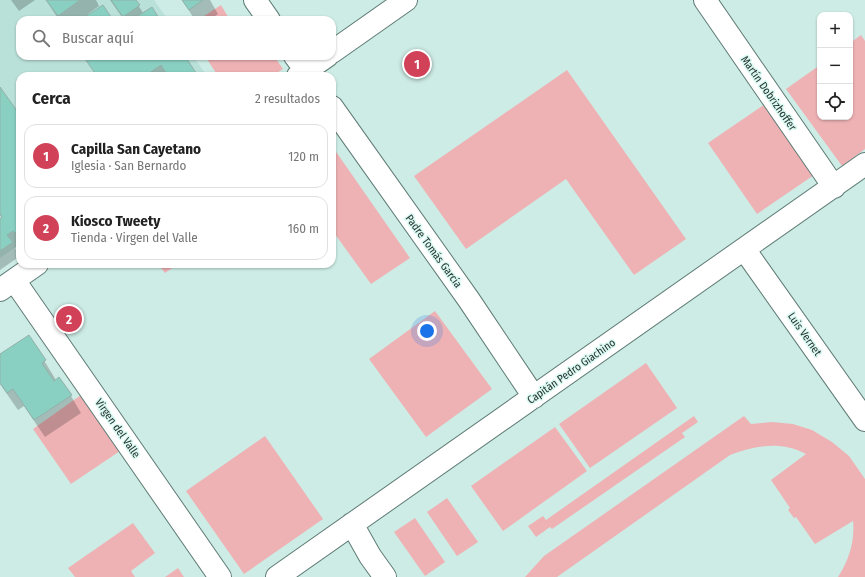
<!DOCTYPE html>
<html lang="es">
<meta charset="utf-8">
<style>
body{margin:0;font-family:"Fira Sans Condensed",sans-serif;background:#f2f2f2;color:#222}
.controls{position:absolute;right:12px;top:12px;display:grid;overflow:hidden;border-radius:8px;box-shadow:0 1px 3px #0004}
.controls button{width:36px;height:36px;display:grid;place-items:center;padding:0;border:0;border-bottom:1px solid #e0e0e0;background:#fff;color:#222;font:20px sans-serif}
.you{position:absolute;left:427px;top:331px;width:14px;height:14px;margin:-10px;border:3px solid #fff;border-radius:50%;background:#1a73e8;box-shadow:0 0 0 6px #1a73e833}
.badge{display:grid;place-items:center;width:26px;height:26px;border-radius:50%;background:#d14158;color:#fff;font-size:13px;font-weight:700}
.pin{position:absolute;translate:-50% -50%;border:2px solid #fff;box-shadow:0 1px 4px #0006}
.list{margin:0;padding:0;list-style:none}
h2{display:flex;justify-content:space-between;align-items:center;height:52px;margin:0;padding:0 16px;font-size:17px}
h2 small{font-size:13px;font-weight:400;color:#767676}
.list li{display:grid;grid-template-columns:26px 1fr auto;gap:12px;align-items:center;box-sizing:border-box;height:64px;margin:0 8px 8px;padding:0 8px;border:1px solid #e0e0e0;border-radius:12px}
.list b{display:block;font-size:15px;white-space:nowrap}
.list p{margin:0;font-size:13px;white-space:nowrap;color:#767676}
.list em{font-size:13px;font-style:normal;color:#767676}
.icon{flex:none;width:22px;height:22px;fill:none;stroke:currentColor;stroke-width:2;stroke-linecap:round;stroke-linejoin:round}
.map{position:relative;flex:none;width:865px;height:577px;overflow:hidden}
.search{position:absolute;background:#fff;box-shadow:0 1px 3px #0004;left:16px;top:16px;width:320px;height:44px;display:flex;align-items:center;gap:10px;box-sizing:border-box;padding:0 14px;border-radius:12px;color:#767676;font-size:15px}
.panel{position:absolute;background:#fff;box-shadow:0 1px 3px #0004;left:16px;top:72px;width:320px;height:196px;border-radius:12px}
.map>svg:first-child{display:block}
</style>
<div class="map">
<svg width="865" height="577" viewBox="0 0 865 577">
<rect width="100%" height="100%" fill="#cdece5"/>
<path fill="#b9e0d9" d="M0,0H154L168,20H20V56H193L207,76H20V244L0,258Z"/>
<path fill="#eeb2b5" d="M221,5L230,20H198Z
M861,35L865,41V149L842,166L786,89L820,65V117H850V43Z
M205,56H274L283,69L272,76H218Z
M567,70L686,239L634,275L566,179L466,249L414,176Z
M765,104L814,175L757,214L708,143Z
M332,146L410,258L371,284L332,230Z
M158,264H178L165,273Z
M435,311L492,389L426,437L369,359Z
M646,363L677,408L590,468L559,424Z
M81,395L120,451L71,484L33,429Z
M694,416L698,422L682,433L685,437L552,529L550,527L536,537L528,526L543,516L546,520Z
M744,416L751,424L772,422L793,424L812,430L832,442L849,456L865,479V577H838C849,560 855,541 853,521L815,544L796,517L794,518L788,510L790,508L771,480L806,454C782,441 755,445 730,455L557,577H525L544,556Z
M555,427L587,471L503,531L471,486Z
M265,436L323,519L244,574L186,491Z
M447,498L478,542L457,556L427,512Z
M415,518L445,562L425,576L394,532Z
M133,523L155,553L131,571L135,577H75L68,568Z
M178,568L184,577H165Z"/>
<path fill="#0003" d="M11,0H35L19,11Z
M46,0H96L99,6L88,14L89,15L112,20H59Z
M110,0H135L143,13L159,20H124Z
M182,0H210L218,14L209,20H195Z
M84,56H101L102,59L106,56H183L197,76H97Z
M0,89L20,117V245L15,248L20,256L0,270V220L2,218L0,215Z
M29,336L56,380L71,396L81,413L45,437L24,406L18,410L0,384V355Z"/>
<path fill="#89d0c2" stroke="#93b1aa" d="M46,0H80L58,16Z
M111,0H136L140,5L123,17Z
M182,0H203L189,10Z
M103,5L113,20H80Z
M152,7L160,20H133V19Z
M83,56H102L103,57L104,56H185L198,76H168L161,65L145,76H97Z
M0,87L20,115V230L15,233L13,231L7,235L13,242L0,251V219L2,217L0,214Z
M29,335L46,360L42,363L54,381L59,377L72,395L34,420L13,389L7,393L0,383V354Z"/>
<g fill="none" stroke-linecap="round" stroke-linejoin="round">
<defs>
<path id="minor" d="M255,0L269,20
M705,0L834,187
M332,52L406,0
M295,56L310,76
M298,76L327,56
M332,107L469,300L534,397
M744,249L865,420
M14,280L220,577
M0,290L37,264
M352,524L370,556L385,577
M277,577L865,164"/>
</defs>
<use href="#minor" stroke="#5f7b75" stroke-width="24"/>
<use href="#minor" stroke="#fff" stroke-width="22"/>
</g>
<g text-anchor="middle" stroke-width="3" stroke-linejoin="round" paint-order="stroke">
<g font-size="11" fill="#25312e" stroke="#daf9f2">
<text transform="translate(769 93) rotate(55)" y="4">Martín Dobrizhoffer</text>
<text transform="translate(434 251) rotate(54)" y="4">Padre Tomás García</text>
<text transform="translate(805 334) rotate(55)" y="4">Luis Vernet</text>
<text transform="translate(571 371) rotate(-35)" y="4">Capitán Pedro Giachino</text>
<text transform="translate(118 428) rotate(55)" y="4">Virgen del Valle</text>
</g>
</g>
</svg>
<div class="controls">
<button>+</button>
<button>−</button>
<button><svg class="icon" aria-label="locate" viewBox="0 0 24 24"><circle cx="12" cy="12" r="6"/><path d="M12 2v4M12 18v4M2 12h4M18 12h4"/></svg></button>
</div>
<div class="you"></div>
<div class="pin badge" style="left:417px;top:64px">1</div>
<div class="pin badge" style="left:69px;top:319px">2</div>
<div class="search"><svg class="icon" aria-label="search" viewBox="0 0 24 24"><circle cx="10" cy="10" r="6"/><path d="M15 15l6 6"/></svg>Buscar aquí</div>
<section class="panel">
<h2>Cerca<small>2 resultados</small></h2>
<ul class="list">
<li><span class="badge">1</span><div><b>Capilla San Cayetano</b><p>Iglesia · San Bernardo</p></div><em>120 m</em></li>
<li><span class="badge">2</span><div><b>Kiosco Tweety</b><p>Tienda · Virgen del Valle</p></div><em>160 m</em></li>
</ul>
</section>
</div>
